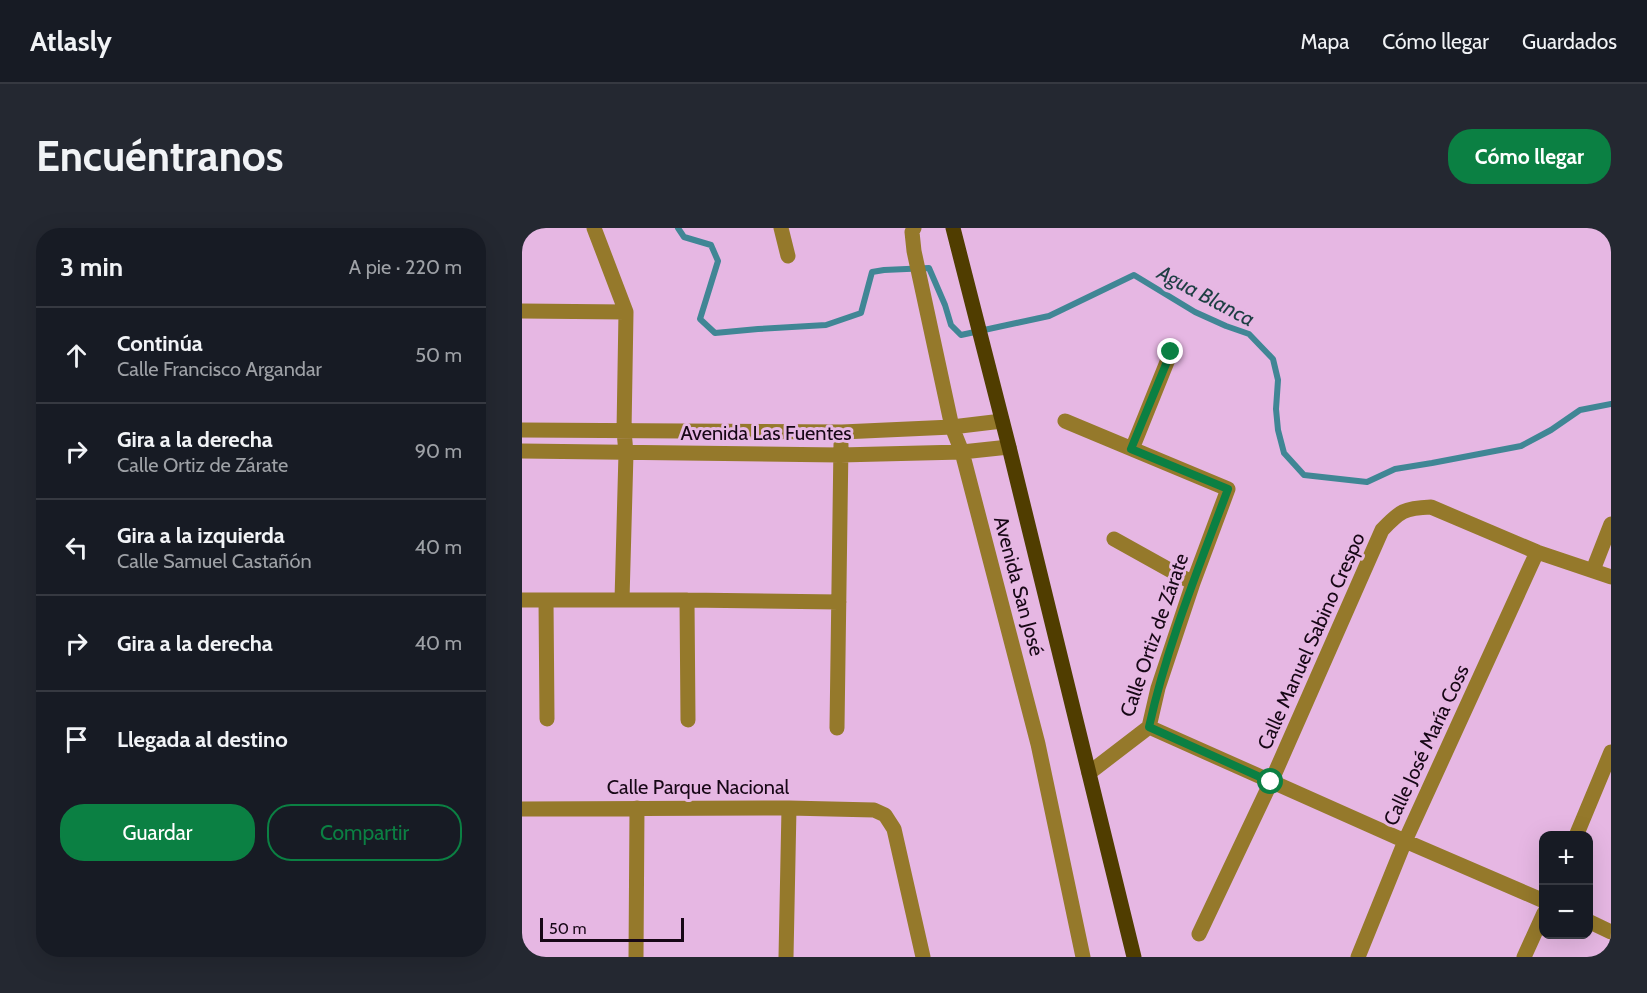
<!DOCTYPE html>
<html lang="es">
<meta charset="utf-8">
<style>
body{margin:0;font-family:Cabin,sans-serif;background:#242831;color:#f1f3f6}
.controls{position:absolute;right:18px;bottom:18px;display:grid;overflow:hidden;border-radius:12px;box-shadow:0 6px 24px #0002}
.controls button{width:54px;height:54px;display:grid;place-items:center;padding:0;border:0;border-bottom:2px solid #363941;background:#171b24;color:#f1f3f6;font:30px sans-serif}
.scale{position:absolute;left:18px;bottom:15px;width:144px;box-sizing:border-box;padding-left:6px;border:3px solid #170716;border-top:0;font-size:16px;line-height:21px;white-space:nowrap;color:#170716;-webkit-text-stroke:4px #e6b7e3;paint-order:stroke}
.stop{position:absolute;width:18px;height:18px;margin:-14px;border:4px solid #0b8043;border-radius:50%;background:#fff}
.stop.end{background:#0b8043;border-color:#fff;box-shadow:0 2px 6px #0008}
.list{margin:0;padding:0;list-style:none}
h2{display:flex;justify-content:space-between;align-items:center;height:78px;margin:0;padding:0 24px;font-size:26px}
h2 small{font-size:20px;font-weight:400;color:#9ea1a6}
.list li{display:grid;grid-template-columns:39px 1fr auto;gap:18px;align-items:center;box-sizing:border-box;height:96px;padding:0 24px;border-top:2px solid #363941}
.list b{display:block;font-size:22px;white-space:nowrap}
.list p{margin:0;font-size:20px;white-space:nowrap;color:#9ea1a6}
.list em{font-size:20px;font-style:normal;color:#9ea1a6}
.actions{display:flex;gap:12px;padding:18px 24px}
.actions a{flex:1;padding:14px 0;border:2px solid #0b8043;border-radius:24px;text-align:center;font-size:21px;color:#0b8043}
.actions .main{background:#0b8043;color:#fff}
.icon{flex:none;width:33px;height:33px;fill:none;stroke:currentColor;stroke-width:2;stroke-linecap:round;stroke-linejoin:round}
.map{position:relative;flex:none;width:1089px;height:729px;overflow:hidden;border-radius:24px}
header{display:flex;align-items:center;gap:36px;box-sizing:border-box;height:84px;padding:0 30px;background:#171b24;border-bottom:2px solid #363941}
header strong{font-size:28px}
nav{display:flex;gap:33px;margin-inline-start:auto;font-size:21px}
.intro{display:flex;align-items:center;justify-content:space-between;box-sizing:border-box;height:144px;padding:0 36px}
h1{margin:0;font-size:42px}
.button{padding:15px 27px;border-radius:24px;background:#0b8043;color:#fff;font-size:21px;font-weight:700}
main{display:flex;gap:36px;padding:0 36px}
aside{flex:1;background:#171b24;border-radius:24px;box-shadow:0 6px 24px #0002}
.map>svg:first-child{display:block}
</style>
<header>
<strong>Atlasly</strong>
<nav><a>Mapa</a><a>Cómo llegar</a><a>Guardados</a></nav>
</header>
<div class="intro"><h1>Encuéntranos</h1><a class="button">Cómo llegar</a></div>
<main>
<aside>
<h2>3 min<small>A pie · 220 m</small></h2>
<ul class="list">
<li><svg class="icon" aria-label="ahead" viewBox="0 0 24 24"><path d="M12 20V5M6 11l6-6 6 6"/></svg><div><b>Continúa</b><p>Calle Francisco Argandar</p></div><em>50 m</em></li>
<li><svg class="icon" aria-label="right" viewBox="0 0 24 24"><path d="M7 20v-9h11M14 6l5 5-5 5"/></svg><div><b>Gira a la derecha</b><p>Calle Ortiz de Zárate</p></div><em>90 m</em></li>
<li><svg class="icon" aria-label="left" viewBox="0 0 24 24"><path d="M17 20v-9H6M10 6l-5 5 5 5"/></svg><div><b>Gira a la izquierda</b><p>Calle Samuel Castañón</p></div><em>40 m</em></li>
<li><svg class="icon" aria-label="right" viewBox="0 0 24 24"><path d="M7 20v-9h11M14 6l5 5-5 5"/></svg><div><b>Gira a la derecha</b></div><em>40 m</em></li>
<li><svg class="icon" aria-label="arrive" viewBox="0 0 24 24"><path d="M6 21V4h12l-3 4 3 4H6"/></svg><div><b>Llegada al destino</b></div></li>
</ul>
<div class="actions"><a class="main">Guardar</a><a>Compartir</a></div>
</aside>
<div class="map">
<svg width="1089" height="729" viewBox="0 0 1089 729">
<rect width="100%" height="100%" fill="#e6b7e3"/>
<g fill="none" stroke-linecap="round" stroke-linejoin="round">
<path stroke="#408695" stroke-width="6" d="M156,0L162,9L189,17L196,33L178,91L193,105L236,101L304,97L339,85L350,44L362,42L407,40L423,77L429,97L439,107L527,88L612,47L673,84L704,98L727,106L751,131L756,152L754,181L756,202L762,225L782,247L845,254L873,241L910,235L999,218L1029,202L1058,182L1089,176"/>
<path stroke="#95792b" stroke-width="15" d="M72,0L104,84L102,203L104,225L100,372
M259,0L266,28
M392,0L390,4L392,23L430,199L440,224L516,516L561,729
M0,83L104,84
M543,193L706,261L671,355L636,460L627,499L567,545
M0,202L320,204L430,199L480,193
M610,221L649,124
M0,223L318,227L440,224L487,219
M592,311L671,355
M1071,342L1089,296
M0,372H165L317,374
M24,372L25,491
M165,372L166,492
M627,499L883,613L1022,673
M315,500L319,216
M0,581L267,580L352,582L363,587L372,601L401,729
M1054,608L1089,524
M1066,693L1089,704
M677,706L749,554L860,302C878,283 882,280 909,279L1015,324L1089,349
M114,729L115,580
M264,729L267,580
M836,729L883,613L1015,324
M1002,729L1022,685"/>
<path stroke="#503d00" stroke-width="15" d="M431,0L487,219L612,729"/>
</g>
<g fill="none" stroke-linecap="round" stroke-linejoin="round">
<path stroke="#0b8043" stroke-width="8" d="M649,124L609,221L706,261C677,339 645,417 627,499L749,554"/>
</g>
<g text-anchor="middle" stroke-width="6" stroke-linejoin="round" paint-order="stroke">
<g font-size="20" fill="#170716" stroke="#e6b7e3">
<text x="244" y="212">Avenida Las Fuentes</text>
<text transform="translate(497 358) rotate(75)" y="7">Avenida San José</text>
<text transform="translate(632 407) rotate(-71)" y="7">Calle Ortiz de Zárate</text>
<text transform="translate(789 413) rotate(-66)" y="7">Calle Manuel Sabino Crespo</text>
<text transform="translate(904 517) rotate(-65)" y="7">Calle José María Coss</text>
<text x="176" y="566">Calle Parque Nacional</text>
</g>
<g font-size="21" font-style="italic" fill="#1d3e43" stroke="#e6b7e3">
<text transform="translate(684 68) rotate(28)" y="7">Agua Blanca</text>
</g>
</g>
</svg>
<div class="controls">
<button>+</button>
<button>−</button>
</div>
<div class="scale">50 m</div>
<div class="stop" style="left:749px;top:554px"></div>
<div class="stop end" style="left:649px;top:124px"></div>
</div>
</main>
